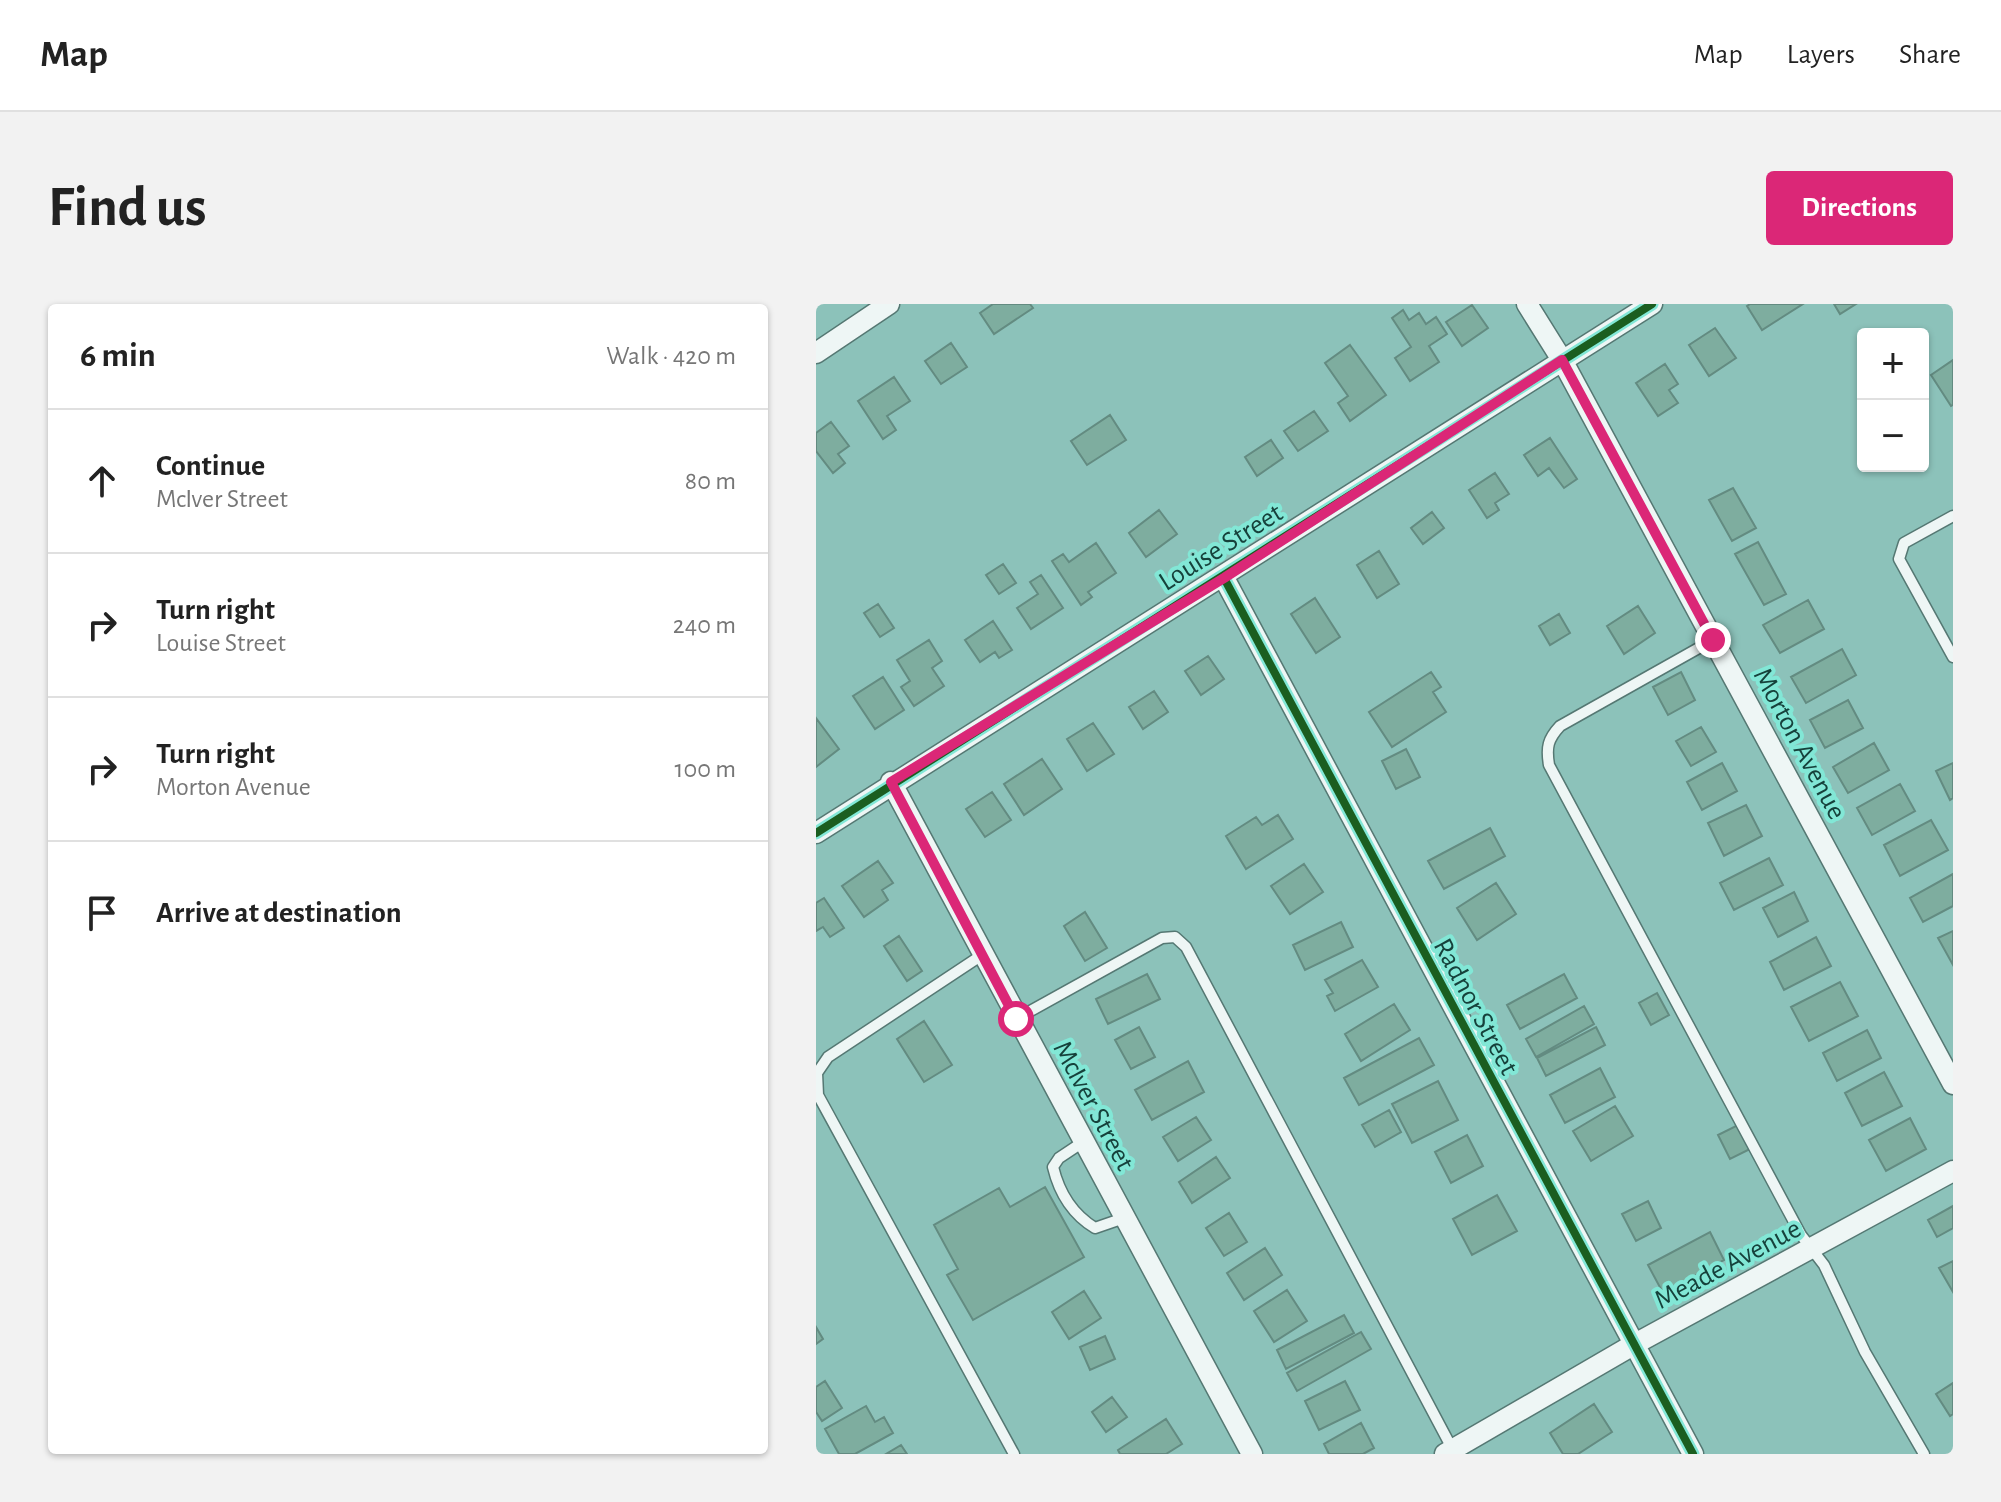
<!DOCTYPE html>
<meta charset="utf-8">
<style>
body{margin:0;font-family:"Alegreya Sans",sans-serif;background:#f2f2f2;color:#222}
.controls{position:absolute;right:24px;top:24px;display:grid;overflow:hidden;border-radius:8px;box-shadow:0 2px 6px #0004}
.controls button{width:72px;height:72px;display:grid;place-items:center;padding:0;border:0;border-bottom:2px solid #e0e0e0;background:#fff;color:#222;font:40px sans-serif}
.stop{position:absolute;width:24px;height:24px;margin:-18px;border:6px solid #db2777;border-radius:50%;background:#fff}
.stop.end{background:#db2777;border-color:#fff;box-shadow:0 2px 8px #0008}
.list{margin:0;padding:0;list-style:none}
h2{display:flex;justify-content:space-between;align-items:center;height:104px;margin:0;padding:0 32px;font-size:34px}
h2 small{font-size:26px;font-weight:400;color:#767676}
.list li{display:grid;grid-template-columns:52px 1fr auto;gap:24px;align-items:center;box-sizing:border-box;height:144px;padding:0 32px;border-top:2px solid #e0e0e0}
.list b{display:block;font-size:30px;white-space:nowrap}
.list p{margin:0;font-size:26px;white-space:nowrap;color:#767676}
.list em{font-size:26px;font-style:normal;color:#767676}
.icon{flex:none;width:44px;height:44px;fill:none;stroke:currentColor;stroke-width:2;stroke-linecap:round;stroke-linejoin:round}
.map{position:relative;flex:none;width:1137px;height:1150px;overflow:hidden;border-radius:8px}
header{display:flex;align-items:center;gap:48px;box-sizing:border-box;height:112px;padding:0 40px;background:#fff;border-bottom:2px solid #e0e0e0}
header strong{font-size:38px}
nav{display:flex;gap:44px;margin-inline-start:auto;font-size:28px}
.intro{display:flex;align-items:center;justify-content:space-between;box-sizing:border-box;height:192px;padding:0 48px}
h1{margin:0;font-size:56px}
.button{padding:20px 36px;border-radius:8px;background:#db2777;color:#fff;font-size:28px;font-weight:700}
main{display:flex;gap:48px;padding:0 48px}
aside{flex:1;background:#fff;border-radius:8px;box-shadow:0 2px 6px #0004}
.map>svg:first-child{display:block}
</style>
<header>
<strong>Map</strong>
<nav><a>Map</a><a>Layers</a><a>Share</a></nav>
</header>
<div class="intro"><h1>Find us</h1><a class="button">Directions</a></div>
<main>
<aside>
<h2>6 min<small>Walk · 420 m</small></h2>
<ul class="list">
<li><svg class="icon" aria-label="ahead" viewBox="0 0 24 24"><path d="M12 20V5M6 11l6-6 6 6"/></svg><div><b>Continue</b><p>McIver Street</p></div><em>80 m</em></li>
<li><svg class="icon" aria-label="right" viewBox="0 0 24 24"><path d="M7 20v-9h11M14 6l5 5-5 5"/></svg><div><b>Turn right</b><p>Louise Street</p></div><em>240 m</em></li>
<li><svg class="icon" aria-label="right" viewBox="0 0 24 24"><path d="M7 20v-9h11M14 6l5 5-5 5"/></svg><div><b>Turn right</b><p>Morton Avenue</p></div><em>100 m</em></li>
<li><svg class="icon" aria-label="arrive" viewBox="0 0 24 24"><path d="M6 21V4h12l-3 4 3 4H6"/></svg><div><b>Arrive at destination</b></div></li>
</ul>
</aside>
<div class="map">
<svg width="1137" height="1150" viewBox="0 0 1137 1150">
<rect width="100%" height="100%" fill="#8cc2ba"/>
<path fill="#7ead9f" stroke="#638b81" stroke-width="2" d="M177,0H214L217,4L178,30L164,9Z
M934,0H987L946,26L931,2Z
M1018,0H1040L1024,10Z
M656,1L672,24L646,42L630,18Z
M587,6L593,16L603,9L610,20L620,13L631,30L613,42L623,58L594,77L579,54L595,43L576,14Z
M899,24L920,54L893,72L873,41Z
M135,39L151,63L125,80L109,57Z
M534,41L570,91L534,117L522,99L532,92L509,59Z
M1137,56V101L1135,102L1115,71Z
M849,60L862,80L853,86L862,99L842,112L820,79Z
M78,73L94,97L71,112L80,126L67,135L42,97Z
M498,107L512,127L482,147L468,127Z
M294,111L310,136L271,161L255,137Z
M15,118L33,142L22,150L29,159L17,169L0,147V129Z
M734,134L761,175L748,184L733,164L722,172L708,151Z
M455,136L467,154L441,172L429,153Z
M679,169L693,190L679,199L683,206L671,214L653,186Z
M917,184L940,224L916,237L893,196Z
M343,206L361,230L330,253L313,229Z
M616,208L628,224L607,240L595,224Z
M942,238L970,290L948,301L919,250Z
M280,239L300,269L272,288L276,293L265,301L236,257L247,250L253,258Z
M563,247L583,280L561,294L541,261Z
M187,260L200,279L183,290L170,271Z
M225,271L247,304L215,325L201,304L222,290L214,278Z
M499,294L524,333L500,349L475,310Z
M992,296L1008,325L964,349L947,321Z
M62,300L78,324L64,333L48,309Z
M822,302L839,329L808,350L791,322Z
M743,310L754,329L734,341L723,322Z
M177,317L196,346L183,354L179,348L164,358L149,336Z
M113,336L126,357L116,364L128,382L98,402L85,383L94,377L81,356Z
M1026,345L1040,371L990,399L975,373Z
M392,352L408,375L385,391L369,367Z
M615,368L625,383L617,388L630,408L576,443L553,408Z
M865,368L879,396L852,411L837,383Z
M67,373L88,406L59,425L37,392Z
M338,387L352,408L327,425L313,403Z
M1032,396L1047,424L1009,444L994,416Z
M0,414L23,445L0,463Z
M277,419L298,450L271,467L251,435Z
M885,423L900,448L875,462L860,437Z
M1058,439L1073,466L1032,489L1017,463Z
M590,445L604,473L580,485L566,457Z
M226,455L246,485L208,511L188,480Z
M906,459L921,487L886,506L871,478Z
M1137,459V494L1134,496L1120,467Z
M1084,480L1099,507L1056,531L1041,504Z
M176,488L195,516L169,533L150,505Z
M930,501L946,532L908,552L892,519Z
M462,511L477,535L430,565L410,532L440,513L446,521Z
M1115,516L1132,546L1084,572L1068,541Z
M674,524L689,552L628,585L612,557Z
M953,554L967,581L918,606L904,579Z
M62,557L77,579L66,586L72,596L48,613L26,582Z
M488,560L507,588L474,610L455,582Z
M1137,570V602L1107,618L1094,594Z
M680,579L700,610L661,636L641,604Z
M978,588L992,617L962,633L947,604Z
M8,594L28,624L14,633L7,623L0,627V599Z
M269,608L291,644L269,657L248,622Z
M525,618L537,643L489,666L477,641Z
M1137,627V661L1122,634Z
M83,632L106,667L91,677L68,642Z
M1000,633L1015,662L968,686L954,658Z
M546,656L562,683L519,707L511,692L517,689L509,676Z
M331,670L344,695L292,720L280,695Z
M748,670L761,694L704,725L691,701Z
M1024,678L1042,712L993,737L975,703Z
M841,689L853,711L835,721L823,699Z
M578,700L594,726L545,757L529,730Z
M768,702L778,720L720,753L710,735Z
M108,717L136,761L108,778L81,735Z
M323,723L339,753L315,765L299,736Z
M780,723L789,741L730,772L721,754Z
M1051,726L1065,754L1021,777L1007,749Z
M603,734L618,761L543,801L528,774Z
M372,757L388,788L336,816L319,786Z
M784,764L799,793L749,819L734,791Z
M1068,768L1086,802L1046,822L1029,789Z
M622,777L642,816L596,839L576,800Z
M799,802L817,832L775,857L757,827Z
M573,806L585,828L559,843L546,821Z
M380,813L395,836L362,857L347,833Z
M1094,814L1110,845L1070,867L1053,836Z
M922,821L934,845L914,855L902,831Z
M651,831L667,862L635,879L619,848Z
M400,853L414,874L376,899L363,878Z
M229,883L268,953L157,1016L131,971L142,965L118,921L183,884L194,903Z
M681,891L701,927L656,951L637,915Z
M832,897L845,924L820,937L806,910Z
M1137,902V924L1121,933L1112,916Z
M413,909L431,938L408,952L390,924Z
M894,928L908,956L847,989L832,961Z
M449,944L466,971L428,996L411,969Z
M1137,957V988L1123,964Z
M471,986L491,1017L458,1038L438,1007Z
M268,987L285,1014L253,1035L236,1008Z
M528,1011L538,1029L470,1065L461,1046Z
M0,1023L7,1035L0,1040Z
M545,1028L555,1045L481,1087L471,1069Z
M289,1032L299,1055L274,1066L264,1043Z
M9,1077L26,1104L6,1117L0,1108V1083Z
M529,1077L544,1106L503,1126L489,1097Z
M1137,1079V1110L1134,1112L1120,1090Z
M296,1093L311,1113L290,1128L276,1108Z
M778,1100L796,1128L762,1150H747L734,1129Z
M50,1102L59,1118L68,1113L77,1129L39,1150H23L9,1125Z
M350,1115L366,1140L350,1150H304L302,1146Z
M545,1119L558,1144L547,1150H513L508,1140Z
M85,1141L91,1150H70Z"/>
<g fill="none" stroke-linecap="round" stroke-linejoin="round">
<defs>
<path id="lane" d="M1137,212L1088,239L1083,255L1137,353
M897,336L744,422C732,435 730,443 733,461L985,931L1008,961L1049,1048L1108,1150
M166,651L12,753L1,769L2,791L198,1150
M200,715L346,634L359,633L370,643L638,1148
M267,838L243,854L237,863C243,888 256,910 279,924L308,914"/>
<path id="street" d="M711,0L746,56L1137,780
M0,49L73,0
M408,274L877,1150
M75,478L436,1150
M0,529L836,0
M629,1150L817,1041L1137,867"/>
</defs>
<use href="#lane" stroke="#557873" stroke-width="13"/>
<use href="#street" stroke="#557873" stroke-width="23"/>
<use href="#lane" stroke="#eef6f5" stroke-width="10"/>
<use href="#street" stroke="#eef6f5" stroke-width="20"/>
<defs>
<path id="cycleway" d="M408,274L877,1150
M0,529L836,0"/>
</defs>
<use href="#cycleway" stroke="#82e7d6" stroke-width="13"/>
<use href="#cycleway" stroke="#1b5e20" stroke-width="8"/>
</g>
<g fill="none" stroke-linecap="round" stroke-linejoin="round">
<path stroke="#db2777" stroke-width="10" d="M200,715L75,478L408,274L746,56L897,336"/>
</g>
<g text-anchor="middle" stroke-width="8" stroke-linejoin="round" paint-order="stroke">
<g font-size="28" fill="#16413b" stroke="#82e7d6">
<text transform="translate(404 242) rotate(-32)" y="10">Louise Street</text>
<text transform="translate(985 439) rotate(62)" y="10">Morton Avenue</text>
<text transform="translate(661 702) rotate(62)" y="10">Radnor Street</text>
<text transform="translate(279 801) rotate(62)" y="10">McIver Street</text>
<text transform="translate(911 959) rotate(-28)" y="10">Meade Avenue</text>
</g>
</g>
</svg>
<div class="controls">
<button>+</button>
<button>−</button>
</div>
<div class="stop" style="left:200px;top:715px"></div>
<div class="stop end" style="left:897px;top:336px"></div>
</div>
</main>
